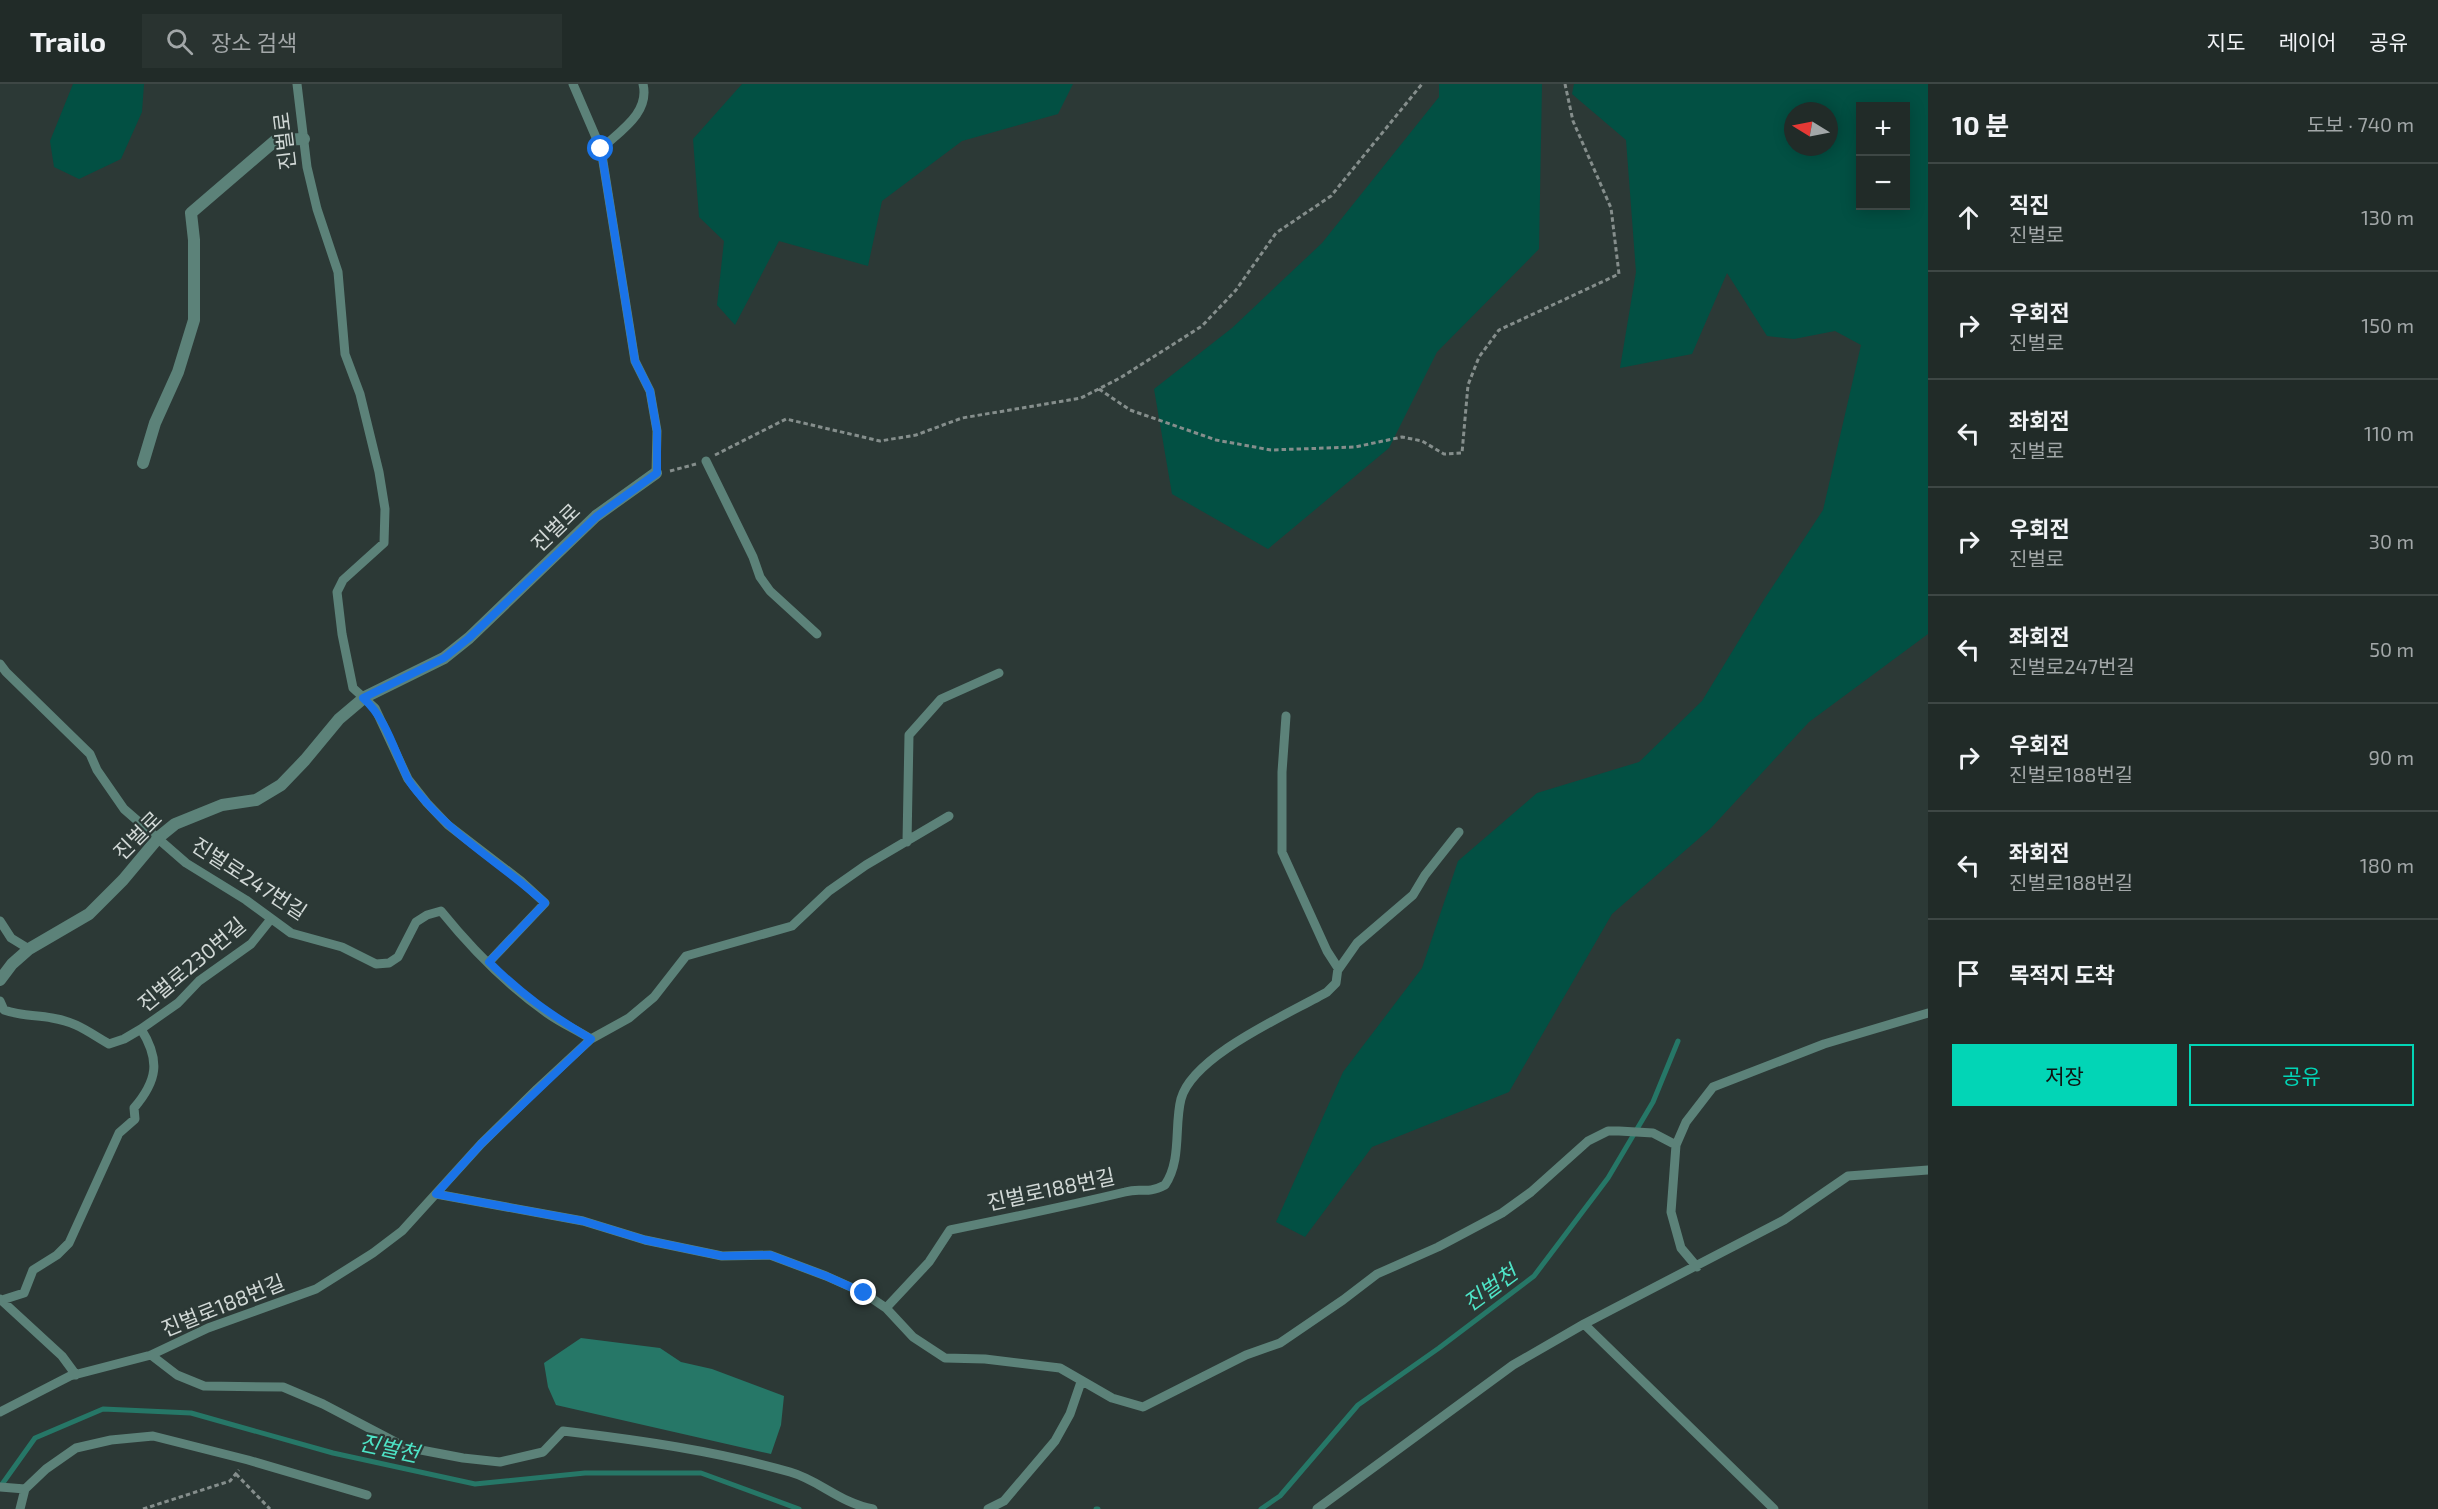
<!DOCTYPE html>
<html lang="ko">
<meta charset="utf-8">
<style>
body{margin:0;font-family:"Exo 2","Noto Sans KR",sans-serif;background:#293330;color:#f1f3f6}
.controls{position:absolute;right:18px;top:18px;display:grid;overflow:hidden;border-radius:0px;box-shadow:0 3px 15px #0003}
.controls button{width:54px;height:54px;display:grid;place-items:center;padding:0;border:0;border-bottom:2px solid #3e4745;background:#212b28;color:#f1f3f6;font:30px sans-serif}
.compass{position:absolute;left:1784px;top:18px;width:54px;height:54px;border-radius:50%;background:#212b28;box-shadow:0 3px 15px #0003;rotate:280deg}
.stop{position:absolute;width:18px;height:18px;margin:-14px;border:4px solid #1a73e8;border-radius:50%;background:#fff}
.stop.end{background:#1a73e8;border-color:#fff;box-shadow:0 2px 6px #0008}
.list{margin:0;padding:0;list-style:none}
h2{display:flex;justify-content:space-between;align-items:center;height:78px;margin:0;padding:0 24px;font-size:26px}
h2 small{font-size:20px;font-weight:400;color:#a2a7a8}
.list li{display:grid;grid-template-columns:39px 1fr auto;gap:18px;align-items:center;box-sizing:border-box;height:108px;padding:0 24px;border-top:2px solid #3e4745}
.list b{display:block;font-size:22px;white-space:nowrap}
.list p{margin:0;font-size:20px;white-space:nowrap;color:#a2a7a8}
.list em{font-size:20px;font-style:normal;color:#a2a7a8}
.actions{display:flex;gap:12px;padding:18px 24px}
.actions a{flex:1;padding:14px 0;border:2px solid #02d5b6;border-radius:0px;text-align:center;font-size:21px;color:#02d5b6}
.actions .main{background:#02d5b6;color:#111}
.icon{flex:none;width:33px;height:33px;fill:none;stroke:currentColor;stroke-width:2;stroke-linecap:round;stroke-linejoin:round}
.map{position:relative;flex:none;width:1928px;height:1425px;overflow:hidden}
header{display:flex;align-items:center;gap:36px;box-sizing:border-box;height:84px;padding:0 30px;background:#212b28;border-bottom:2px solid #3e4745}
header strong{font-size:28px}
nav{display:flex;gap:33px;margin-inline-start:auto;font-size:21px}
.search{width:420px;height:54px;background:#293330;display:flex;align-items:center;gap:15px;box-sizing:border-box;padding:0 21px;border-radius:0px;color:#a2a7a8;font-size:22px}
main{display:flex}
aside{flex:1;background:#212b28}
.map>svg:first-child{display:block}
</style>
<header>
<strong>Trailo</strong>
<div class="search"><svg class="icon" aria-label="search" viewBox="0 0 24 24"><circle cx="10" cy="10" r="6"/><path d="M15 15l6 6"/></svg>장소 검색</div>
<nav><a>지도</a><a>레이어</a><a>공유</a></nav>
</header>
<main>
<div class="map">
<svg width="1928" height="1425" viewBox="0 0 1928 1425">
<rect width="100%" height="100%" fill="#2c3936"/>
<path fill="#025043" fill-rule="evenodd" d="M73,0H144L142,28L121,75L79,95L54,83L50,57Z
M742,0H1073L1058,30L962,57L882,117L868,182L779,157L735,241L717,221L724,157L699,133L693,55Z
M1439,0H1542L1539,165L1437,268L1389,364L1268,465L1172,410L1154,305L1232,244L1322,159L1439,13Z
M1574,0H1928V550L1809,638L1711,744L1612,830L1509,1008L1372,1063L1305,1153L1276,1138L1343,988L1422,884L1458,777L1537,709L1639,678L1702,617L1763,517L1823,426L1861,261L1835,247L1794,255L1767,252L1727,189L1692,270L1620,284L1636,188L1626,56L1572,10ZM1906,22V122H1860V22ZM1793,27H1829V63H1793Z"/>
<path fill="#267767" d="M581,1254L660,1264L681,1278L712,1285L784,1312L781,1341L771,1370L556,1321L548,1303L544,1279Z"/>
<g fill="none" stroke-linecap="round" stroke-linejoin="round">
<path stroke="#267767" stroke-width="5" d="M0,1403L35,1354L103,1325L191,1329L333,1369L475,1400L585,1389H701L799,1425
M1096,1425H1098
M1261,1425L1280,1412L1358,1321L1439,1264L1534,1192L1608,1094L1653,1018L1678,957"/>
<path stroke="#858e8c" stroke-width="3" stroke-dasharray="4.5 3" stroke-linecap="butt" d="M1099,305L1130,326L1216,356L1271,366L1355,363L1402,353L1422,357L1444,370L1462,369L1468,301L1479,273L1499,246L1619,190L1611,124L1573,37L1565,0
M715,371L786,335L880,357L916,351L962,334L1081,314L1120,294L1202,242L1236,206L1276,149L1331,112L1422,0
M670,387L696,380
M236,1390L270,1425
M143,1425L230,1397L239,1386"/>
<path stroke="#5c8279" stroke-width="9" d="M297,0L307,83L317,125L338,188L345,270L360,310L379,388L385,425L384,459L343,496L337,508L342,550L353,604L375,624L408,695L427,719L448,741L521,797L545,819L489,878
M573,0L601,65L635,277L650,307L657,347L656,389
M601,65C620,47 650,29 643,0
M706,377L753,473L760,493L770,507L817,550
M0,580L6,588L90,670L97,686L124,725L186,779L246,816L291,849L342,863L376,880L389,879L398,873L416,838L427,831L441,827C471,864 507,901 547,929C561,939 577,946 591,955
M907,758L909,651L941,615L999,589
M0,837L11,854L29,865
M1338,886L1357,859L1413,811L1425,791L1459,748
M0,917L4,926C21,932 35,931 52,934C77,938 88,948 109,960L124,955L141,945
M1676,1061L1671,1128L1681,1164L1697,1183
M436,1110L583,1137L645,1156L722,1172L770,1171L826,1192L864,1209L886,1224L913,1253L945,1274L985,1275L1060,1284L1112,1314L1143,1323L1246,1271L1280,1259L1343,1216L1377,1190L1438,1163L1502,1129L1531,1108L1588,1057L1608,1047H1619L1653,1049L1676,1061L1686,1038L1713,1003L1824,960L1928,929
M0,1215L62,1272L76,1291
M2,1216L24,1209L33,1186L57,1171L69,1159L119,1049L135,1035L134,1024C157,997 161,977 141,945L178,919L199,897L251,860L271,835
M886,1224L929,1178L950,1146C1009,1134 1067,1122 1125,1108C1143,1103 1145,1111 1165,1101C1182,1076 1174,1042 1181,1015C1193,971 1289,930 1327,908L1336,899L1338,884L1327,867L1282,768V688L1286,632
M1584,1240L1774,1425
M151,1271L177,1291L204,1302L283,1303L323,1320L405,1363L463,1374L500,1378L543,1368L563,1347C639,1356 716,1367 790,1388C819,1396 840,1419 873,1425
M0,1328L70,1292L151,1271L208,1244L316,1205L373,1169L402,1147L481,1060L537,1005L591,955L629,934L654,913L686,872L792,842L829,807L866,781L949,732
M0,1403L25,1405L46,1385L76,1364L111,1356L153,1352L248,1376L367,1411
M20,1425L25,1405
M988,1425L1004,1417L1055,1357L1070,1330L1081,1298
M1317,1425L1513,1281L1584,1240L1784,1136L1848,1092L1928,1086"/>
<path stroke="#5c8279" stroke-width="12" d="M143,379L155,339L178,288L194,236V156L191,129L276,56L304,55
M0,896L12,880L29,865L89,830L123,796L159,753L175,740L222,721L256,716L281,701L305,676L339,635L365,613L444,574L469,554L596,432L656,389"/>
</g>
<g fill="none" stroke-linecap="round" stroke-linejoin="round">
<path stroke="#1a73e8" stroke-width="8" d="M601,65L635,277L650,307L657,347V389L597,432L469,554L444,574L363,614C386,634 394,666 407,693C411,702 420,711 426,718C459,756 507,784 545,819L489,878C522,911 551,931 591,955L481,1060L436,1110L583,1137L645,1156L722,1172L770,1171L826,1192L864,1209"/>
</g>
<g text-anchor="middle" stroke-width="4.5" stroke-linejoin="round" paint-order="stroke">
<g font-size="21" fill="#d1d8d6" stroke="#2c3936">
<text transform="translate(285 57) rotate(-97)" y="7">진벌로</text>
<text transform="translate(556 444) rotate(-44)" y="7">진벌로</text>
<text transform="translate(138 752) rotate(-45)" y="7">진벌로</text>
<text transform="translate(249 795) rotate(33)" y="7">진벌로247번길</text>
<text transform="translate(192 881) rotate(-40)" y="7">진벌로230번길</text>
<text transform="translate(1051 1106) rotate(-12)" y="7">진벌로188번길</text>
<text transform="translate(223 1222) rotate(-22)" y="7">진벌로188번길</text>
</g>
<g font-size="22" font-style="italic" fill="#4ee3c6" stroke="#2c3936">
<text transform="translate(1490 1204) rotate(-36)" y="8">진벌천</text>
<text transform="translate(389 1364) rotate(12)" y="8">진벌천</text>
</g>
</g>
</svg>
<div class="controls">
<button>+</button>
<button>−</button>
</div>
<svg class="compass" viewBox="-18 -18 36 36"><path d="M0-13l5 13h-10z" fill="#e53935"/><path d="M0 13l5-13h-10z" fill="#a2a7a8"/></svg>
<div class="stop" style="left:601px;top:65px"></div>
<div class="stop end" style="left:864px;top:1209px"></div>
</div>
<aside>
<h2>10 분<small>도보 · 740 m</small></h2>
<ul class="list">
<li><svg class="icon" aria-label="ahead" viewBox="0 0 24 24"><path d="M12 20V5M6 11l6-6 6 6"/></svg><div><b>직진</b><p>진벌로</p></div><em>130 m</em></li>
<li><svg class="icon" aria-label="right" viewBox="0 0 24 24"><path d="M7 20v-9h11M14 6l5 5-5 5"/></svg><div><b>우회전</b><p>진벌로</p></div><em>150 m</em></li>
<li><svg class="icon" aria-label="left" viewBox="0 0 24 24"><path d="M17 20v-9H6M10 6l-5 5 5 5"/></svg><div><b>좌회전</b><p>진벌로</p></div><em>110 m</em></li>
<li><svg class="icon" aria-label="right" viewBox="0 0 24 24"><path d="M7 20v-9h11M14 6l5 5-5 5"/></svg><div><b>우회전</b><p>진벌로</p></div><em>30 m</em></li>
<li><svg class="icon" aria-label="left" viewBox="0 0 24 24"><path d="M17 20v-9H6M10 6l-5 5 5 5"/></svg><div><b>좌회전</b><p>진벌로247번길</p></div><em>50 m</em></li>
<li><svg class="icon" aria-label="right" viewBox="0 0 24 24"><path d="M7 20v-9h11M14 6l5 5-5 5"/></svg><div><b>우회전</b><p>진벌로188번길</p></div><em>90 m</em></li>
<li><svg class="icon" aria-label="left" viewBox="0 0 24 24"><path d="M17 20v-9H6M10 6l-5 5 5 5"/></svg><div><b>좌회전</b><p>진벌로188번길</p></div><em>180 m</em></li>
<li><svg class="icon" aria-label="arrive" viewBox="0 0 24 24"><path d="M6 21V4h12l-3 4 3 4H6"/></svg><div><b>목적지 도착</b></div></li>
</ul>
<div class="actions"><a class="main">저장</a><a>공유</a></div>
</aside>
</main>
